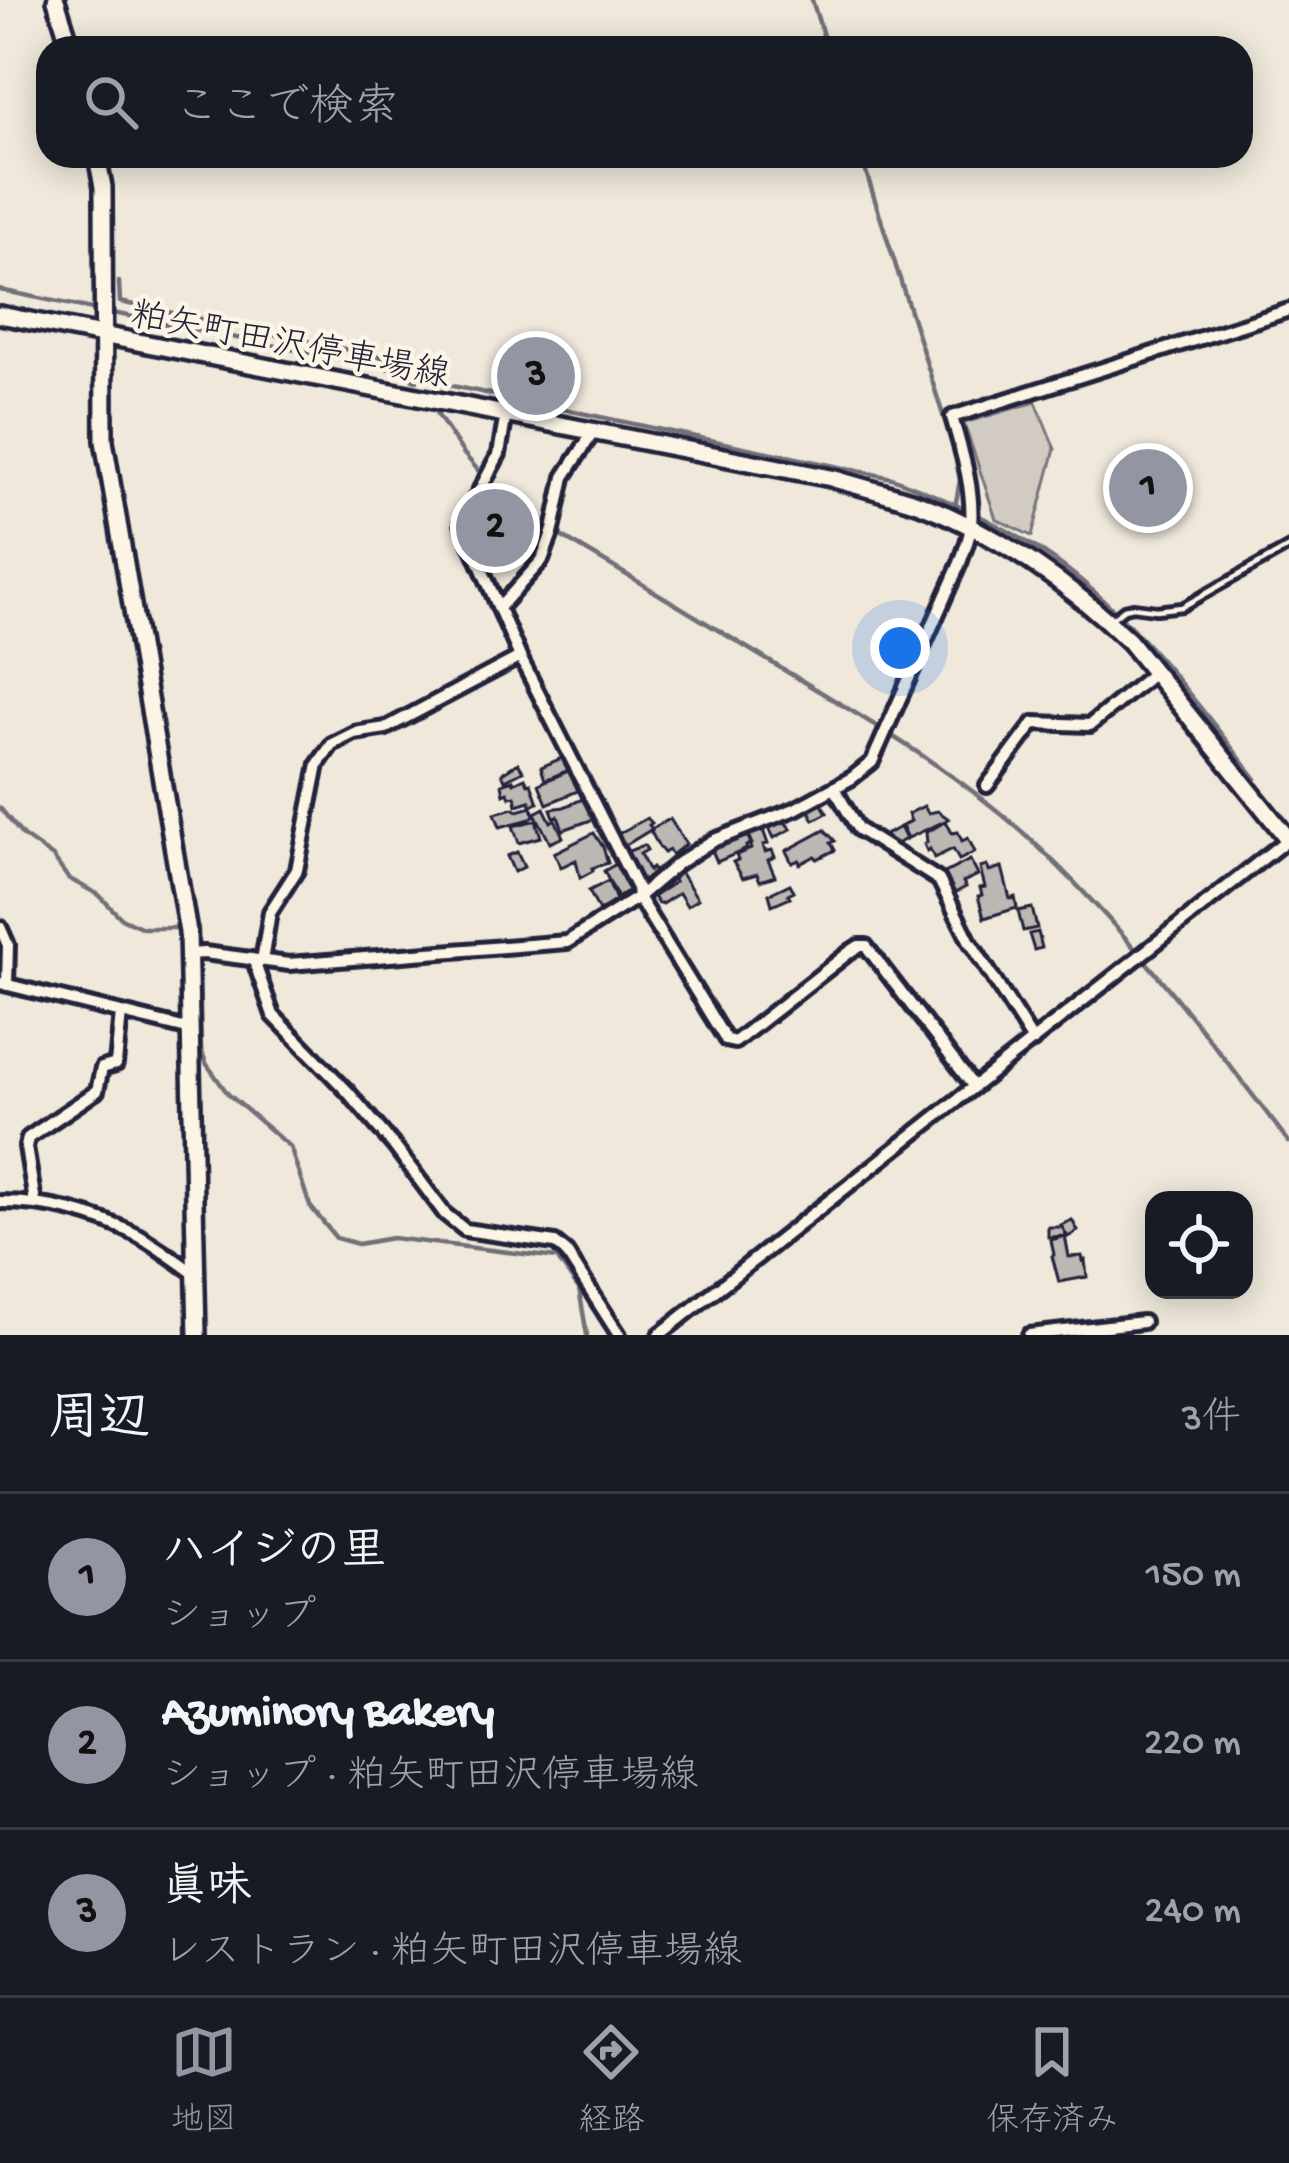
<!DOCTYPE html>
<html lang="ja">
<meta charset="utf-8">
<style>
body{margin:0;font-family:"Gochi Hand","Klee One",sans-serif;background:#242831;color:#f1f3f6}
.controls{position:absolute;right:36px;bottom:36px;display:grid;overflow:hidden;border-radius:24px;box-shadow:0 6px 30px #0003}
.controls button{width:108px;height:108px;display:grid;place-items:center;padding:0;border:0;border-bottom:3px solid #363941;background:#171b24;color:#f1f3f6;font:60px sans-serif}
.you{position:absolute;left:900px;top:648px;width:42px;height:42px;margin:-30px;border:9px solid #fff;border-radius:50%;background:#1a73e8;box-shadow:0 0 0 18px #1a73e833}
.badge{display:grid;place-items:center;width:78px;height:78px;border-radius:50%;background:#9495a2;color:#111;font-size:39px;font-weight:700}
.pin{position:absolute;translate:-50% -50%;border:6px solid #fff;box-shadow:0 3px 12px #0006}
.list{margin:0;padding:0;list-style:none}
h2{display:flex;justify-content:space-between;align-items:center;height:156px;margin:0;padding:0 48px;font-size:51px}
h2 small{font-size:39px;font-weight:400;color:#9ea1a6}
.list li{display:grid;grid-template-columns:78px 1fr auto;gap:36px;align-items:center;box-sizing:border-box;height:168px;padding:0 48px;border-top:3px solid #363941}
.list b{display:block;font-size:45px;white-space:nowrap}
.list p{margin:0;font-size:39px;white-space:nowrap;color:#9ea1a6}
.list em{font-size:39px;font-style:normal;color:#9ea1a6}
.icon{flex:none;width:66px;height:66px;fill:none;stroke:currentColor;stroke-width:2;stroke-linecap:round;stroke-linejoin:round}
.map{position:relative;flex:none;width:1289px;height:1335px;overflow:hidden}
.search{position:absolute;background:#171b24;box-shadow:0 6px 30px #0003;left:36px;right:36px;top:36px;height:132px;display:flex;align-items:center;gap:30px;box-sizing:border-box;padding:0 42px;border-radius:36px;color:#9ea1a6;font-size:45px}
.sheet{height:660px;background:#171b24}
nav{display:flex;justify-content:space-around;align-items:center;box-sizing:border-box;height:168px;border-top:3px solid #363941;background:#171b24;font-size:33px;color:#9ea1a6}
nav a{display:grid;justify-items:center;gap:6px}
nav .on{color:#9495a2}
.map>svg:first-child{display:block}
</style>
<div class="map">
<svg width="1289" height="1335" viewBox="0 0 1289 1335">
<rect width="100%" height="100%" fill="#efe8db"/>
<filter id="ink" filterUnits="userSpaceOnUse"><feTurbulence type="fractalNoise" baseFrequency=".00833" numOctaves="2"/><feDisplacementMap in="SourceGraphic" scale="24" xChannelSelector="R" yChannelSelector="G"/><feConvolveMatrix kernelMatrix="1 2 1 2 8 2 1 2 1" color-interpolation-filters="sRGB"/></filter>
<g filter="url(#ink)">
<path fill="#d1cbc3" stroke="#7a767f" stroke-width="3" d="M1036,402L1055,449L1032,536L996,519L964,423Z"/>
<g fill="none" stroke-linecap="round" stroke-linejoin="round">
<path stroke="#716f79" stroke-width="4.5" d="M812,0L827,48
M861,156L955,453L960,480L956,502
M119,282L120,302L411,363L443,384L892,478C944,498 994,520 1041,551C1129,609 1192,697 1256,779
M0,290L97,310
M108,312L400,371L417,381
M437,414L464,454L491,485L507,501L547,528C629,575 709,625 789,673C872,723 957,772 1029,838C1127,929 1207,1036 1289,1142
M0,808L23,836L53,857L68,878L99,895L121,918L143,928H183
M194,928H198L201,1049L206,1063L228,1094L290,1147L310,1206L336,1238L358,1244L392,1238L557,1258L579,1289L587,1335"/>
</g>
<path fill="#bcb7b3" stroke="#22223b" stroke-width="3" d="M564,757L569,770L545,780L541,767Z
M518,763L523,771L505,780L502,773Z
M571,770L580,790L547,804L539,784Z
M525,778L528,784L531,783L538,803L531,805L530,801L517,805L515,796L510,797L508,792L504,794L502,784L513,780L514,783Z
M585,798L594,819L563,830L558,816L554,817L551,809L564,807Z
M821,803L827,813L814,820L808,809Z
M924,806L928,813L938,811L949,819L908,838L902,826L911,821L908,814Z
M532,807L534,816L527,820L500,827L495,813L513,808L518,811Z
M544,808L551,822L555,819L563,837L550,843L535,813Z
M647,818L652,823L649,825L652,829L624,846L618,834Z
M670,819L686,844L672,855L669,850L664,853L659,847L651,832L653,828Z
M536,820L541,837L519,843L513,826Z
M784,821L791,829L774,838L769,828Z
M946,821L952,833L958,832L962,841L968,838L975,852L959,860L953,849L934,858L930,849L927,851L924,844L927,842L926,833Z
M900,827L906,839L890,847L885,835Z
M763,830L768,844L763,845L765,852L772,850L775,857L768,860L775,876L760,881L757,874L743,878L733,862L738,860L736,855L751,849L750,845L752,844L748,835Z
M825,830L835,841L831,843L835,850L817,859L815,856L800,864L799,860L792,863L786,851Z
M594,833L603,847L608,863L592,868L593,871L580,878L576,860L561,867L554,853Z
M746,833L751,844L746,846L747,849L717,862L711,848Z
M644,845L647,850L640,854L649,871L652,868L656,873L641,881L626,852Z
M517,852L524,867L514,872L507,856Z
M970,860L978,875L963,882L966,887L953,894L943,874Z
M616,864L631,888L618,898L604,871Z
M987,866L989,871L1002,867L1010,899L1015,897L1017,908L984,918L978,896L982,895L980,888L985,887L980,868Z
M680,872L698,899L687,906L679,893L662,904H658L653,897L675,882L671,877Z
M608,881L616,900L599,911L589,891Z
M790,884L794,891L788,894L790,897L772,905L769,894Z
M1032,908L1037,928L1023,931L1018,911Z
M1038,932L1042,948L1034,950L1029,934Z
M1072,1220L1078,1231L1068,1237L1061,1225Z
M1048,1227H1062L1067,1236L1048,1237Z
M1065,1236L1069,1257L1082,1256L1083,1261L1085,1260L1087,1277L1059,1282L1052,1256L1054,1255L1051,1240Z"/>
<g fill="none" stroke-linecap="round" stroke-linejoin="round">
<defs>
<path id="lane" d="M1111,619L1124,609L1133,607L1156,610L1182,607L1289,547"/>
<path id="street" d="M506,414L499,454L462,523L520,657L637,888L638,897L726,1040L735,1042L851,951L859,946H866L974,1087
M499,608L542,560L553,530L564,477L594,431
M987,786L1034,723L1090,725L1155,672
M834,788L858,829L939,880L969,940L1033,1041
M0,927L8,945L7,985
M189,954L204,953L289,964L567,942L638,897L677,864L712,841L795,809L852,778L872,762L960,563C964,551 970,538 971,525C974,488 962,452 952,417L1289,310
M254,961L273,1015L348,1092L395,1147L445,1214L465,1230L555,1243L566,1252L619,1335
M262,961L270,912L297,870L318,764L332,744L354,733L386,728L520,657
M0,983L191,1030
M0,1202C47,1202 96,1214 139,1236C158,1247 177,1261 195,1274
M35,1202L26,1147L28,1138L97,1091L102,1068L116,1064L121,1013
M659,1335L1288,839
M1029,1335L1143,1322"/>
<path id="secondary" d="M56,0L71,48
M97,156L103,187L104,441L188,932L197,1335
M0,315L831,478C861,487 891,494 920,504C997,533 1070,584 1129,641L1289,840"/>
</defs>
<use href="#lane" stroke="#22223b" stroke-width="14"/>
<use href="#street" stroke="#22223b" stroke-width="20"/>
<use href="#secondary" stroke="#22223b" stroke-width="24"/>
<use href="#lane" stroke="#fcf5e5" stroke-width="4.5"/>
<use href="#street" stroke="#fcf5e5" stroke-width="10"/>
<use href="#secondary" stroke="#fcf5e5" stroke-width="15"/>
</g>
</g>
<g text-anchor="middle" stroke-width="9" stroke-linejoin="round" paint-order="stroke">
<g font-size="36" fill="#22223b" stroke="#fcf5e5">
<text transform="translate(291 342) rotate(11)" y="13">粕矢町田沢停車場線</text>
</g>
</g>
</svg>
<div class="controls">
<button><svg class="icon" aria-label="locate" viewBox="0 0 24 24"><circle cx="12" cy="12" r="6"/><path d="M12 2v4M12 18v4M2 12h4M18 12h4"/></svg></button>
</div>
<div class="you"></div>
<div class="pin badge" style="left:1148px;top:488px">1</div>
<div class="pin badge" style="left:495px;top:528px">2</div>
<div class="pin badge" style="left:536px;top:376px">3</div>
<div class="search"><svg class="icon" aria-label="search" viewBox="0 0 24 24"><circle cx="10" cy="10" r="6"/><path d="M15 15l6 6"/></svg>ここで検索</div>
</div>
<section class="sheet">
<h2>周辺<small>3件</small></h2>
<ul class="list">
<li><span class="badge">1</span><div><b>ハイジの里</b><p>ショップ</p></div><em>150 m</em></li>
<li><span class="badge">2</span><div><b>Azuminory Bakery</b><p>ショップ · 粕矢町田沢停車場線</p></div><em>220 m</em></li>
<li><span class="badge">3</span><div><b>眞味</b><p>レストラン · 粕矢町田沢停車場線</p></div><em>240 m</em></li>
</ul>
</section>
<nav>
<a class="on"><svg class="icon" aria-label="map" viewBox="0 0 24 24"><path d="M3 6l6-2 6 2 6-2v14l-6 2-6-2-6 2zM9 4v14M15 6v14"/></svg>地図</a>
<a><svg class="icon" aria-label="directions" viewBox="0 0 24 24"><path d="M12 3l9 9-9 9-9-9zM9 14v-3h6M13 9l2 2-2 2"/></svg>経路</a>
<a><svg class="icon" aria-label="saved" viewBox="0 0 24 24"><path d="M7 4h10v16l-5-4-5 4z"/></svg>保存済み</a>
</nav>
